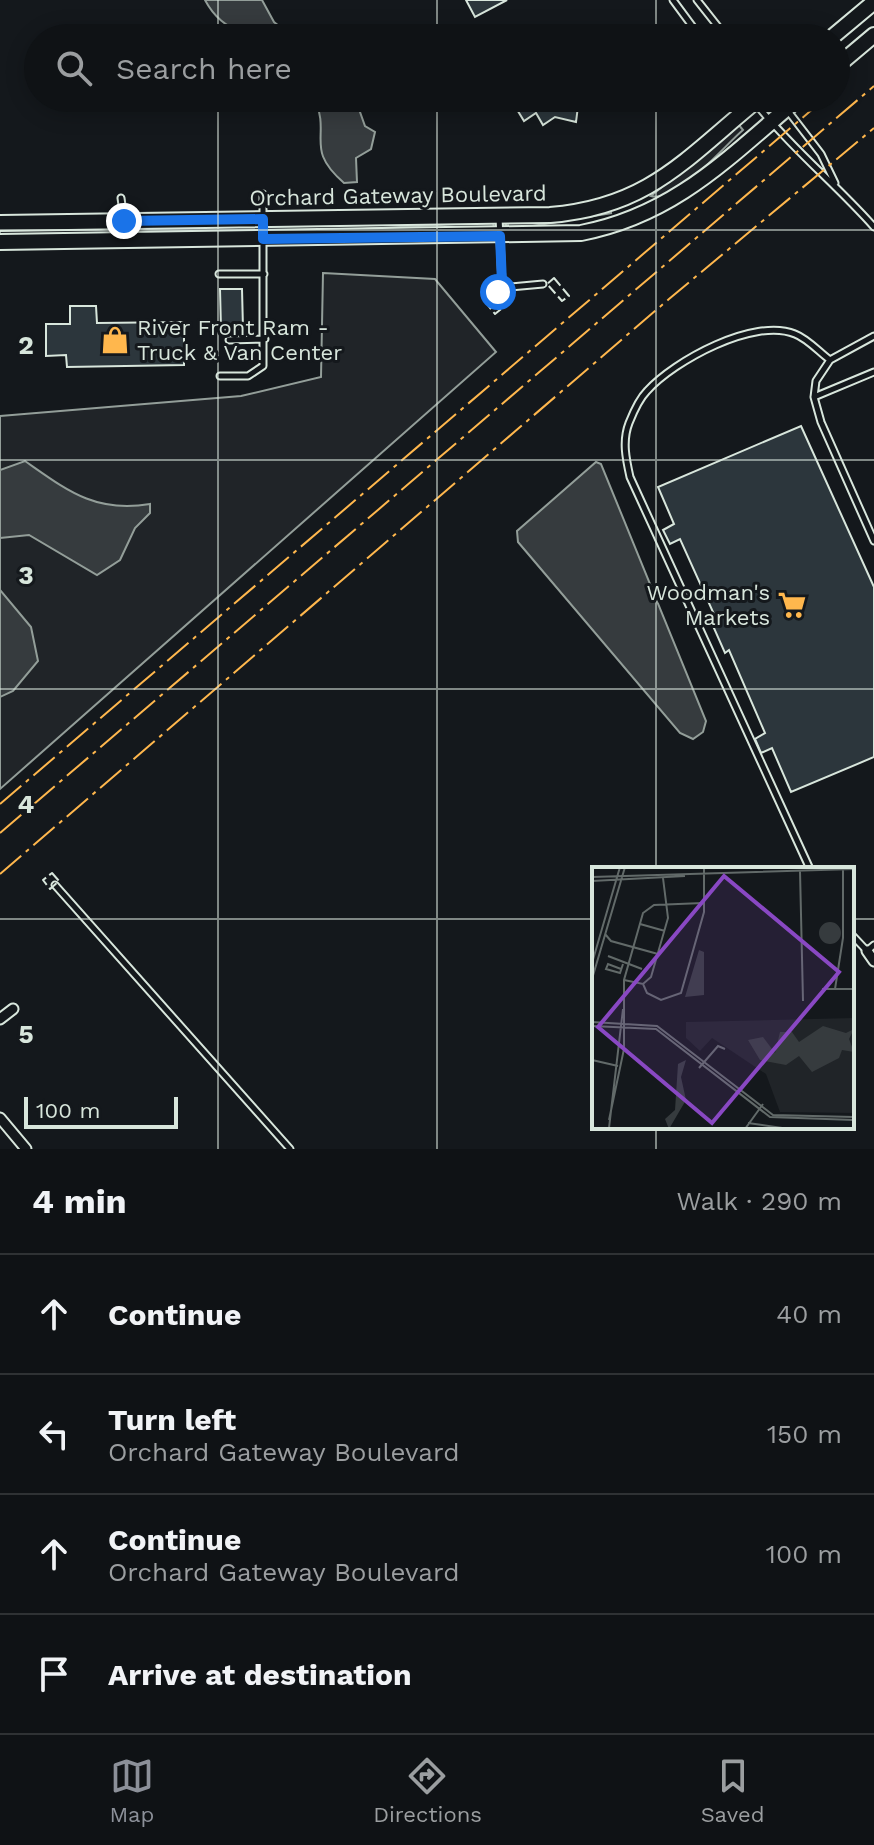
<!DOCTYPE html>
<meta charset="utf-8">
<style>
body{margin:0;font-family:"Work Sans",sans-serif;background:#1d2022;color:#f1f3f6}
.scale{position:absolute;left:24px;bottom:20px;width:154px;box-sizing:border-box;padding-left:8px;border:4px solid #d8e6dc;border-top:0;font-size:22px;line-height:28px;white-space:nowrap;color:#d8e6dc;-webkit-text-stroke:6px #14181c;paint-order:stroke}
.stop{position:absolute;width:24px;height:24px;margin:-18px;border:6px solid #1a73e8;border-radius:50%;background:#fff}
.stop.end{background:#1a73e8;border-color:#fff;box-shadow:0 2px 8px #0008}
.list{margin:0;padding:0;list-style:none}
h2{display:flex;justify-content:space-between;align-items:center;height:104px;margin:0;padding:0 32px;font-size:34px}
h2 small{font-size:26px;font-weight:400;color:#9b9ea0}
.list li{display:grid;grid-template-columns:52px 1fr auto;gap:24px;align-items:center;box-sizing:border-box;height:120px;padding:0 32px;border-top:2px solid #2f3234}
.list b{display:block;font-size:30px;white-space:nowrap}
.list p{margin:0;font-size:26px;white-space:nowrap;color:#9b9ea0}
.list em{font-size:26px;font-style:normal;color:#9b9ea0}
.icon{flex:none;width:44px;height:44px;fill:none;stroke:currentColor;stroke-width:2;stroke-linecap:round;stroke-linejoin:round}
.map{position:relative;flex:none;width:874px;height:1149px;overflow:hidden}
.search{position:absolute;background:#0f1215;box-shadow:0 4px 20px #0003;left:24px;right:24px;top:24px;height:88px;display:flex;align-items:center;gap:20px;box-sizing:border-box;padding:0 28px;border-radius:44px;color:#9b9ea0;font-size:30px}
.sheet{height:584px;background:#0f1215}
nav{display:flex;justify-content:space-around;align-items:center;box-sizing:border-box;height:112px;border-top:2px solid #2f3234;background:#0f1215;font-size:22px;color:#9b9ea0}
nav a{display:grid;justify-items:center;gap:4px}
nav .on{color:#8c9099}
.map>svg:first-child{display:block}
</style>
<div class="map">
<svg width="874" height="1149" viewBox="0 0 874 1149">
<rect width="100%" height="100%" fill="#14181c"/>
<path fill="#202428" stroke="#939e99" stroke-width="2" d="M738,124L743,130C723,147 677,203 651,196Z
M612,213L508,230L505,223Z
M493,222L494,228L363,229Z
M156,226L102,235L0,236V229Z
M323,273L435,279L496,352L0,789V416L241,396L321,377Z"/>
<path fill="#363b3e" stroke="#939e99" stroke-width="2" d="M205,0H262L274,22L294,38C257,38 224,36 205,0Z
M315,98H355L365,126L375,132L371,149L356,158L357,182L344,183C304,148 331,138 315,98Z
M25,461C68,491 95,513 150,504V513L135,528L120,560L97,575L29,535L0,538V470Z
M596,462L601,464L706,721L703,732L693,739L680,733L518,542L517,531Z
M0,590L31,627L38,661L13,691L0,697Z"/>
<path fill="#2c363c" stroke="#d8e6dc" stroke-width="2" d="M466,0H507L475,17Z
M510,98H579L576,122L555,117L543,125L536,113L524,121Z
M220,289H242L243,329L221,330Z
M70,306H96L97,323L184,322V365L67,367L66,355L46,356V324H70Z
M801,426L874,587V757L791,792L772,748L761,753L755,739L765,733L729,650L725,653L713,626L718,623L680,539L670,544L663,530L674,524L658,487Z"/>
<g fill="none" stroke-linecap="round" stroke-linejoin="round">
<defs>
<path id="lane" d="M673,0L701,38
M697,0L727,38
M778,98L821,154L835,183
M757,105C793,150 836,184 874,227
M121,198L124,220
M219,274H264
M500,288L543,284
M498,292L502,283L499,217
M874,336L830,360L816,381L814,397L821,422L874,541
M229,340L265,339
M220,376H248L263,366V194
M814,397L874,372
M810,869L630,477C626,459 622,441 629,423C633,413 639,399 647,391C674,361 754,317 795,334C808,339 819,352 830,360
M55,885L290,1149
M852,935L867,951L874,945"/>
<path id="street" d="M867,951L874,961
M0,1019L13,1009
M0,1118L26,1149"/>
<path id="secondary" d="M831,38L874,2
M836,67L874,35
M0,223L550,215C650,207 687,157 760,98
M0,242L581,233C675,215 729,157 799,98"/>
</defs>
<use href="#lane" stroke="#d8e6dc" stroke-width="9"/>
<use href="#street" stroke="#d8e6dc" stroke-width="13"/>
<use href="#secondary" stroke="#d8e6dc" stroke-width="18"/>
<use href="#lane" stroke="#14181c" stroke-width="5"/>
<use href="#street" stroke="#14181c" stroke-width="9"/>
<use href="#secondary" stroke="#14181c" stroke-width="14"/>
<path stroke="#d8e6dc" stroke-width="2" stroke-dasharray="10 4" stroke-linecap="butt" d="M554,278L569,296L562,301L547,284Z
M489,295L502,298L506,305L495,314L483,299Z
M52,873L59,881L50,889L43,880Z"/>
<path stroke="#ffb74d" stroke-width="2" stroke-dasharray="28 6 4 6" stroke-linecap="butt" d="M0,804L815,107
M0,833L874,86
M0,874L669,299L874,128"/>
</g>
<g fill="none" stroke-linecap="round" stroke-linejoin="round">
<path stroke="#1a73e8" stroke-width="10" d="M124,221L263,219V239L500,236L502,283L498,292"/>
</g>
<path fill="none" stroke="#d8e6dc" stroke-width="2" stroke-opacity="0.55" d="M218,0V38M437,0V38M656,0V38M218,98V1149M437,98V1149M656,98V869M0,230H874M0,460H874M0,689H874M0,919H594M852,919H874M656,1127V1149"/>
<defs>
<symbol id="shop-bare" viewBox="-9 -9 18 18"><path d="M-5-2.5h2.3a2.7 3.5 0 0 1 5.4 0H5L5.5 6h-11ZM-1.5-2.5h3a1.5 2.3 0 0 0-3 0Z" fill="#ffb74d" stroke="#14181c" stroke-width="2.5" paint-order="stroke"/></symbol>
<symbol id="supermarket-bare" viewBox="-9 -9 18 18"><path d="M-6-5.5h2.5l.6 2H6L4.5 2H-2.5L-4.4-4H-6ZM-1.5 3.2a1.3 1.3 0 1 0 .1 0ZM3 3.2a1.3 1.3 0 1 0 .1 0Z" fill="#ffb74d" stroke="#14181c" stroke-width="2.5" paint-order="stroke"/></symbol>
</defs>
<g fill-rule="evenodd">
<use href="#shop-bare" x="95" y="320" width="40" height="40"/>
<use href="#supermarket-bare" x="772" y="585" width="40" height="40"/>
</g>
<g text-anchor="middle" stroke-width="6" stroke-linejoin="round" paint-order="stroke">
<g font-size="22" fill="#d8e6dc" stroke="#14181c">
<text transform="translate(398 195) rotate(-1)" y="8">Orchard Gateway Boulevard</text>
</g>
<g font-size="22" fill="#d8e6dc" stroke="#14181c" text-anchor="start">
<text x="137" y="335">River Front Ram -<tspan x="137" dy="25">Truck &amp; Van Center</tspan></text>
<text x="770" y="600" text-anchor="end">Woodman's<tspan x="770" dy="25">Markets</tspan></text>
</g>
</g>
<g transform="translate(592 867)">
<rect width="262" height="262" fill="#14181c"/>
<path d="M262,151V246L188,245L174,207L120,171L108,184L94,171V155Z" fill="#202428"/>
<path d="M227 66a11 11 0 1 1 22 0a11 11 0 1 1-22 0ZM107,83L112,85V128L93,130ZM231,159L254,166L262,162L257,172L262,185L250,183L247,191L220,205L207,189L194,198L168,193L156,173L171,170L183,186L188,165H200L207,175ZM94,193L89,210L94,233L77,262L73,252L83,243L86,197Z" fill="#363b3e"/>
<path fill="none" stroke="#626a69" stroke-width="2" d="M208,4L211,134M0,10L262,2M0,14L93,9M48,57L73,64M13,67L19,74L66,87M16,89L50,102M0,96L28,0M29,102L16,97L14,102L28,106L31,97M0,112L33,0M32,113L51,117L59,110L76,51L71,11M51,117L55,126L69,133L89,126L112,45V0M230,122H262M243,122L251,71V2M0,155L65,159L181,248L262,250M0,159L64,162L178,250L262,253M0,193L26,199M107,201L126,179L133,182M17,253L32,182V113L51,46L62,38L111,36M156,256L197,262M17,261L31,142M153,262L171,237"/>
<path fill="#8948c3" fill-opacity="0.15" stroke="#8948c3" stroke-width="4" d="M132,9L247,105L120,256L6,160Z"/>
<rect width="262" height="262" fill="none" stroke="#d8e6dc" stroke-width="4"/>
</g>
<g font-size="26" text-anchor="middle" font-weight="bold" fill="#d8e6dc" stroke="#14181c" stroke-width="6" stroke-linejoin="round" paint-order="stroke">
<text x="26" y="354">2</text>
<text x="26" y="584">3</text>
<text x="26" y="813">4</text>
<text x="26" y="1043">5</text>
</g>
</svg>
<div class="scale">100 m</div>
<div class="stop" style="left:498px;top:292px"></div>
<div class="stop end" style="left:124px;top:221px"></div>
<div class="search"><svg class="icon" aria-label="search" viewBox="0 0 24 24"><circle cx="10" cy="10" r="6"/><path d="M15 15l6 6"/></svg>Search here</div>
</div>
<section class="sheet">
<h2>4 min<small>Walk · 290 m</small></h2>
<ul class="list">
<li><svg class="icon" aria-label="ahead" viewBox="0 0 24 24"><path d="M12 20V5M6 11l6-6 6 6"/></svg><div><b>Continue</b></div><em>40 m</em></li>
<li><svg class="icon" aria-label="left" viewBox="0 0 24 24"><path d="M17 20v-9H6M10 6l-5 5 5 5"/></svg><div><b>Turn left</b><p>Orchard Gateway Boulevard</p></div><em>150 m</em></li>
<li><svg class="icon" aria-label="ahead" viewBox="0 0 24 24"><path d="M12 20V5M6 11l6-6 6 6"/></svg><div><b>Continue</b><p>Orchard Gateway Boulevard</p></div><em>100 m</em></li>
<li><svg class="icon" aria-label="arrive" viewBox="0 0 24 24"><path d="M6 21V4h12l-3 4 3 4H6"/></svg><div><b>Arrive at destination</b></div></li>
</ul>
</section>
<nav>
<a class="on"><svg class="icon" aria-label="map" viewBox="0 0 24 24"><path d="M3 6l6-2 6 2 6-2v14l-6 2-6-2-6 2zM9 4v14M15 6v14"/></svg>Map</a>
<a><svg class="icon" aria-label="directions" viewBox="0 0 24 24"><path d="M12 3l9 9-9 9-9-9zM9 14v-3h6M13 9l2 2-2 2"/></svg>Directions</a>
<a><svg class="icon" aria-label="saved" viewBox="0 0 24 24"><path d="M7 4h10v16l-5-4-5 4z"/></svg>Saved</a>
</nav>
